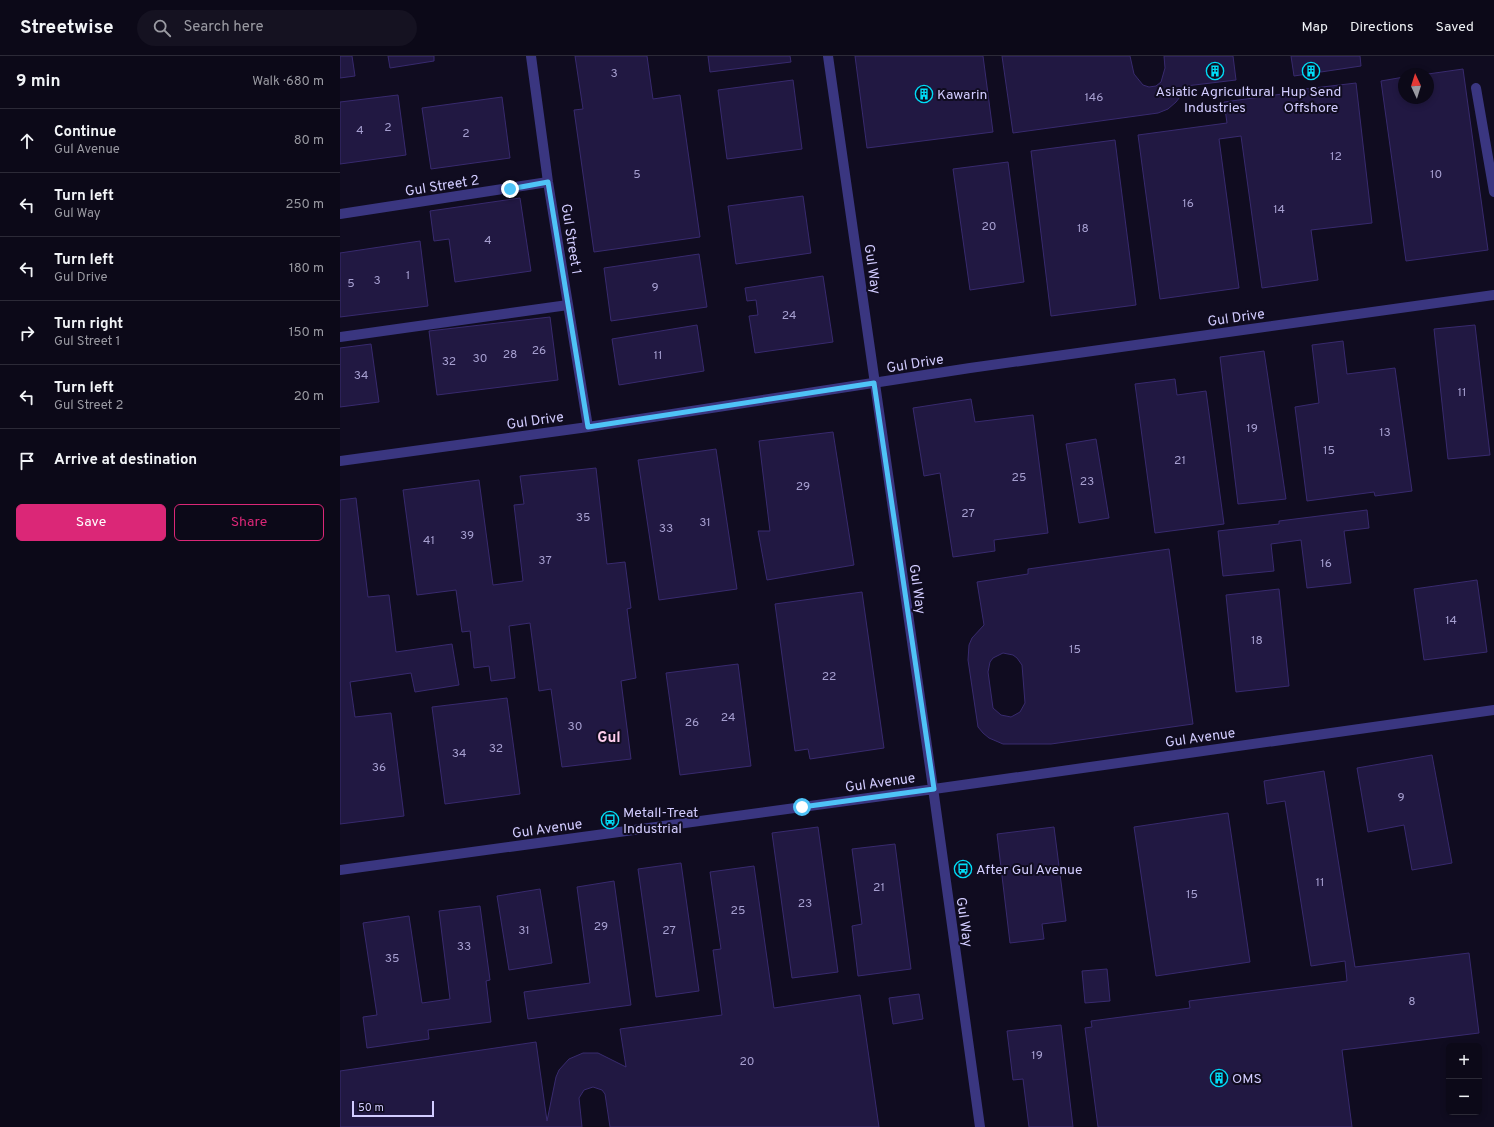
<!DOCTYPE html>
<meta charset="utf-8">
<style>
body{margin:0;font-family:Overpass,sans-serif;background:#151221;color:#f1f3f6}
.controls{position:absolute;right:12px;bottom:12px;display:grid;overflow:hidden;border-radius:6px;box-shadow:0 2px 6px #0003}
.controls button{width:36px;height:36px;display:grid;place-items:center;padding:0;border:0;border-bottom:1px solid #2c2a37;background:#0c0918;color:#f1f3f6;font:20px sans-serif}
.compass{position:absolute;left:1058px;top:12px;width:36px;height:36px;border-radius:50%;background:#0c0918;box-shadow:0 2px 6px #0003;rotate:356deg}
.scale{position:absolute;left:12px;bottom:10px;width:82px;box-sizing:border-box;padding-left:4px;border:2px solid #d2ccff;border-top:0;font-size:11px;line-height:14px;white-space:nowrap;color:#d2ccff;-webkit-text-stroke:3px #100c20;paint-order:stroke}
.stop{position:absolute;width:12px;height:12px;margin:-9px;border:3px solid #4fc3f7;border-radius:50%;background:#fff}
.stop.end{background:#4fc3f7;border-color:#fff;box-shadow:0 1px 4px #0008}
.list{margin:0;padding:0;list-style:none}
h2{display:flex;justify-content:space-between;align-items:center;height:52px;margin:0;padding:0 16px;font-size:17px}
h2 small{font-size:13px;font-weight:400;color:#9a9aa2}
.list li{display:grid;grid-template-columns:26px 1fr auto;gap:12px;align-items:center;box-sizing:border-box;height:64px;padding:0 16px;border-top:1px solid #2c2a37}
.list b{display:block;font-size:15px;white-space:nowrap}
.list p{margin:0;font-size:13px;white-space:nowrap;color:#9a9aa2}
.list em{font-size:13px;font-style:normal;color:#9a9aa2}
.actions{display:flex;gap:8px;padding:12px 16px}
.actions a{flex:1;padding:9px 0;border:1px solid #db2777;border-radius:6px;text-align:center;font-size:14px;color:#db2777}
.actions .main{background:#db2777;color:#fff}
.icon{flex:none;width:22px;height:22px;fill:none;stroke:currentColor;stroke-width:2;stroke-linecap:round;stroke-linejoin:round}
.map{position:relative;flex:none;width:1154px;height:1071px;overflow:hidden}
header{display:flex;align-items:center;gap:24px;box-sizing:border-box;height:56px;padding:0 20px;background:#0c0918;border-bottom:1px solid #2c2a37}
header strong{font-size:19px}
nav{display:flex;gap:22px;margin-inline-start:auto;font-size:14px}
.search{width:280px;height:36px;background:#151221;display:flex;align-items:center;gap:10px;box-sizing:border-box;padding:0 14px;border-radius:22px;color:#9a9aa2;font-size:15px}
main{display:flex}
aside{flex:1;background:#0c0918}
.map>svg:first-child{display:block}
</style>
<header>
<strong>Streetwise</strong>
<div class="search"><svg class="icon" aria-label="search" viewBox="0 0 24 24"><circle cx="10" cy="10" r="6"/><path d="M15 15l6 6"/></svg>Search here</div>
<nav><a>Map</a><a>Directions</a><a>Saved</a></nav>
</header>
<main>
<aside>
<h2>9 min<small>Walk · 680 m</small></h2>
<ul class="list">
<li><svg class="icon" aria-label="ahead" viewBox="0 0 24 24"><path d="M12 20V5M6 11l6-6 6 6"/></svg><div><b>Continue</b><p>Gul Avenue</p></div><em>80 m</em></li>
<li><svg class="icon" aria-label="left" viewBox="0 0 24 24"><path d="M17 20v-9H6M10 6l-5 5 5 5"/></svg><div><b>Turn left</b><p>Gul Way</p></div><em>250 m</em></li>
<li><svg class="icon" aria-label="left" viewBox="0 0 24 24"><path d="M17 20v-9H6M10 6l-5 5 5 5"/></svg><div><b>Turn left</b><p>Gul Drive</p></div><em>180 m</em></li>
<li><svg class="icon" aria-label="right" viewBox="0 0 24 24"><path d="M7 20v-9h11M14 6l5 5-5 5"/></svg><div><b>Turn right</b><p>Gul Street 1</p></div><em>150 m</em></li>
<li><svg class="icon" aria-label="left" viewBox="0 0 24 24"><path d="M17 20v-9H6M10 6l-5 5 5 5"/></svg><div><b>Turn left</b><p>Gul Street 2</p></div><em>20 m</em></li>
<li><svg class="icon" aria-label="arrive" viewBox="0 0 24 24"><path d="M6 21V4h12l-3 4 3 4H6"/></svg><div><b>Arrive at destination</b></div></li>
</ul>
<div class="actions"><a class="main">Save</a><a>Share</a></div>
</aside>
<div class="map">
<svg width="1154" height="1071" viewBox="0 0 1154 1071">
<rect width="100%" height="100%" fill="#100c20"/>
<path fill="#211842" stroke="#382a6e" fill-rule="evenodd" d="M0,0H12L15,20L0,22Z
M48,0H94V5L50,12Z
M235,0H307L313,43L340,39L360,181L254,196L234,54L243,53Z
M368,0H450L451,6L370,16Z
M515,0H643L653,76L527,92Z
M662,0H790L794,18L803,29L809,31L816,30L821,26L825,12L824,0H893L896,24L846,30L843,37L836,46L828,53L818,57L673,77Z
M951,0H1020L1021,10L954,20Z
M1123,13L1148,194L1066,205L1041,25L1064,21V42H1088V18Z
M453,24L462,93L387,103L378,34Z
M1016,27L1032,167L971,174L978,224L922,232L901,80L879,83L899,232L820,243L798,79L887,67L884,46L957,36V34Z
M58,39L66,99L0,108V46Z
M162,41L170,102L91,113L82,52Z
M775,84L796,249L711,260L691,95Z
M668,106L684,226L630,234L613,113Z
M463,140L471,197L396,208L388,150Z
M180,142L191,215L115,226L109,183L94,185L90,155Z
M80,185L88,250L0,261V197Z
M359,198L367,251L271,265L264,212Z
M483,220L493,286L415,297L409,260L418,259L416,244L407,245L405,232Z
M210,261L218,324L97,339L89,275Z
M357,269L364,315L279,329L272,283Z
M1135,269L1150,399L1108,403L1094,273Z
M1003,285L1007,318L1055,312L1072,435L1035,440L1034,436L967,445L955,351L979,347L972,289Z
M31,288L39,346L0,351V292Z
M924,295L946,443L898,448L880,301Z
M835,323L837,339L866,335L884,468L815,477L795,328Z
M631,343L635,366L693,359L708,477L654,484L655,495L613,501L600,417L584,420L573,352Z
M493,376L514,509L427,524L418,475H430L419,385Z
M756,383L769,462L739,467L726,388Z
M376,393L397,533L319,544L298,404Z
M256,412L267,508L285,506L291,552L287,553L296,622L281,625L291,703L222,711L211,633L199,635L190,567L169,570L175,622L151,625L149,610L134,612L130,575L122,576L116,534L77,539L63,434L139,424L153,529L183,525L174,449L184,448L180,420Z
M16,442L28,541L49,539L56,596L112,588L119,629L75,636L71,617L10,626L15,661L51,657L64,760L0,768V444Z
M1027,454L1029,472L1004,475L1011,527L967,532L961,484L931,488L934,515L883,520L878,475L939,468V465Z
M829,493L853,668L711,688H663L649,682L643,677L638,671L628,604L629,589L632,582L644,569L637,526L688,518V513ZM663,597L673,599L677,602L682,609L685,647L680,656L671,661L661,659L653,652L648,616L650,606L653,602Z
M1137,524L1147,596L1084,604L1074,533Z
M939,533L949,630L896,636L886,539Z
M522,536L544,692L470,703L468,693L455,695L435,548Z
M398,608L411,710L340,719L326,617Z
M167,642L180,738L105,748L92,651Z
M1092,699L1112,807L1072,814L1064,769L1028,776L1017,712Z
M984,715L1015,911L1129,897L1139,977L1002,994L1012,1071H758L745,972L752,971L751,965L850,952L849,945L1007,925L1005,905L971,910L945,745L927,748L924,725Z
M888,757L910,906L816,920L794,771Z
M478,771L498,916L452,922L432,777Z
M714,771L726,865L702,868L704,883L670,887L657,778Z
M555,788L571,913L518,920L512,870L522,868L512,793Z
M341,807L359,935L316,941L298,813Z
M414,810L434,952L520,939L539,1071H270L265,1038L262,1034L253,1031L244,1034L239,1042L242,1071H0V1015L196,986L207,1065L216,1021L219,1014L229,1003L243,997H258L286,1011L280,973L382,959L373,894L381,893L370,816Z
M274,825L291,949L188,963L184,936L250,927L237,831Z
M200,833L212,907L169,914L157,840Z
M140,850L150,924L146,925L151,966L88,974L89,983L27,992L23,961L37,959L23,867L69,860L82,947L110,943L99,855Z
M767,913L770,945L745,947L742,915Z
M579,938L583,963L553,968L549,942Z
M721,969L733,1071H689L683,1023L673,1024L667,975Z"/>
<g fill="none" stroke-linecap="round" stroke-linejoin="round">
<path stroke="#3a3680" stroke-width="10" d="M191,0L208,126L248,371
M488,0C522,244 559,488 593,732C609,845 624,958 640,1071
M1136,32L1154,136
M0,158L208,126
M0,281L228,249
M0,405L248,371L630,312L1154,239
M0,814L594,733L1154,654"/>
</g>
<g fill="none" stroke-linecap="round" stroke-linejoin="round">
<path stroke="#4fc3f7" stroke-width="5" d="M170,133L208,126L248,371L534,327L594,733L462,751"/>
</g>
<defs>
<symbol id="building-ring" viewBox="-11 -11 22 22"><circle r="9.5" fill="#100c20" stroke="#00ddf7" stroke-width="1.5"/><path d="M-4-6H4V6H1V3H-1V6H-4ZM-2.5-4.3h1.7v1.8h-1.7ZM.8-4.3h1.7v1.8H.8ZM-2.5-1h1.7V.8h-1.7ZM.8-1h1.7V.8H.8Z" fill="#00ddf7"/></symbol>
<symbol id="bus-ring" viewBox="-11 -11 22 22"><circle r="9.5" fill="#100c20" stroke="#00ddf7" stroke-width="1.5"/><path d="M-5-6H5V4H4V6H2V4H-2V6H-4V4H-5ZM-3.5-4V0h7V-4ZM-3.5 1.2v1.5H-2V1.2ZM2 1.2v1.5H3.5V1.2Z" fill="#00ddf7"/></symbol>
</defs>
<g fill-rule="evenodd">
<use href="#building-ring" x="865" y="5" width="20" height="20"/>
<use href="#building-ring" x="961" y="5" width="20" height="20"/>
<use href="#building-ring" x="574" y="28" width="20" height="20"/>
<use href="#bus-ring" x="260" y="754" width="20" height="20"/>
<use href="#bus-ring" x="613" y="803" width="20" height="20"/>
<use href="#building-ring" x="869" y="1012" width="20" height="20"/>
</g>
<g text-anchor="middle" stroke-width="4" stroke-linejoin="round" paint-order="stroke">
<g font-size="12" fill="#a69fd0">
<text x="274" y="21">3</text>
<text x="754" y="45">146</text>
<text x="48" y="75">2</text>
<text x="20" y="78">4</text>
<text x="126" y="81">2</text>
<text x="996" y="104">12</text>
<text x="297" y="122">5</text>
<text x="1096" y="122">10</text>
<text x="848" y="151">16</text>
<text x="939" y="157">14</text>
<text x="649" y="174">20</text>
<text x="743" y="176">18</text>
<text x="148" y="188">4</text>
<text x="68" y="223">1</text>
<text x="37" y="228">3</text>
<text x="11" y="231">5</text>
<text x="315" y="235">9</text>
<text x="449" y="263">24</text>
<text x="199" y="298">26</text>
<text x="170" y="302">28</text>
<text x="318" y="303">11</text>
<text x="140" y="306">30</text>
<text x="109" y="309">32</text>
<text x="21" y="323">34</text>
<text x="1122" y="340">11</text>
<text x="912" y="376">19</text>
<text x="1045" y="380">13</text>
<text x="989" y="398">15</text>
<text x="840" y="408">21</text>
<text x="679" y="425">25</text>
<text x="747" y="429">23</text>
<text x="463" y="434">29</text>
<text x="628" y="461">27</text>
<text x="243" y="465">35</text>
<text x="365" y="470">31</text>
<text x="326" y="476">33</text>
<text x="127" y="483">39</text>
<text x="89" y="488">41</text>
<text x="205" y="508">37</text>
<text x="986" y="511">16</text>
<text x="1111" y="568">14</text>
<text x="917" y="588">18</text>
<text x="735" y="597">15</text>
<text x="489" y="624">22</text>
<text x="388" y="665">24</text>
<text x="352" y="670">26</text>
<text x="235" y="674">30</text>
<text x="156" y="696">32</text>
<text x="119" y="701">34</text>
<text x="39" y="715">36</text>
<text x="1061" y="745">9</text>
<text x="980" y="830">11</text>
<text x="539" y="835">21</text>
<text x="852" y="842">15</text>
<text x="465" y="851">23</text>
<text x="398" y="858">25</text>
<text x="261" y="874">29</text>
<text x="184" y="878">31</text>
<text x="329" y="878">27</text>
<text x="124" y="894">33</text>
<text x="52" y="906">35</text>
<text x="1072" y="949">8</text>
<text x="697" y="1003">19</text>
<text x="407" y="1009">20</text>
</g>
<g font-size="14" fill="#d2ccff" stroke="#100c20" text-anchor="start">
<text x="875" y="40" text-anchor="middle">Asiatic Agricultural<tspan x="875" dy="16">Industries</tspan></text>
<text x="971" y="40" text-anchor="middle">Hup Send<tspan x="971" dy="16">Offshore</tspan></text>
<text x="597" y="43">Kawarin</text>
<text x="283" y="761">Metall-Treat<tspan x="283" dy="16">Industrial</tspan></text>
<text x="636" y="818">After Gul Avenue</text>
<text x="892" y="1027">OMS</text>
</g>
<g font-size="14" fill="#d2ccff" stroke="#100c20">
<text transform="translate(102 129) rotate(-9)" y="5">Gul Street 2</text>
<text transform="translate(232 183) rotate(81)" y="5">Gul Street 1</text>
<text transform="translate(533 213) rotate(82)" y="5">Gul Way</text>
<text transform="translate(896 261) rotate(-8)" y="5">Gul Drive</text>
<text transform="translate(575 307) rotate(-9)" y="5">Gul Drive</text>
<text transform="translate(195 364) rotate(-8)" y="5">Gul Drive</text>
<text transform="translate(578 533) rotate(82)" y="5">Gul Way</text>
<text transform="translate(860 681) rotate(-8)" y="5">Gul Avenue</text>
<text transform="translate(540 726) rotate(-8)" y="5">Gul Avenue</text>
<text transform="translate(207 772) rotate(-8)" y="5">Gul Avenue</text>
<text transform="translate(625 866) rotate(82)" y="5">Gul Way</text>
</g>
<g font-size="15" font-weight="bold" fill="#ffceed" stroke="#100c20">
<text x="269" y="686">Gul</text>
</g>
</g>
</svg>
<div class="controls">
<button>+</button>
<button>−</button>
</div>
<svg class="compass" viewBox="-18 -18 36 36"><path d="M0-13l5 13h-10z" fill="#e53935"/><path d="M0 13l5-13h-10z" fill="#9a9aa2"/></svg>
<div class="scale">50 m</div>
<div class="stop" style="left:462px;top:751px"></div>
<div class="stop end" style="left:170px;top:133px"></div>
</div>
</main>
